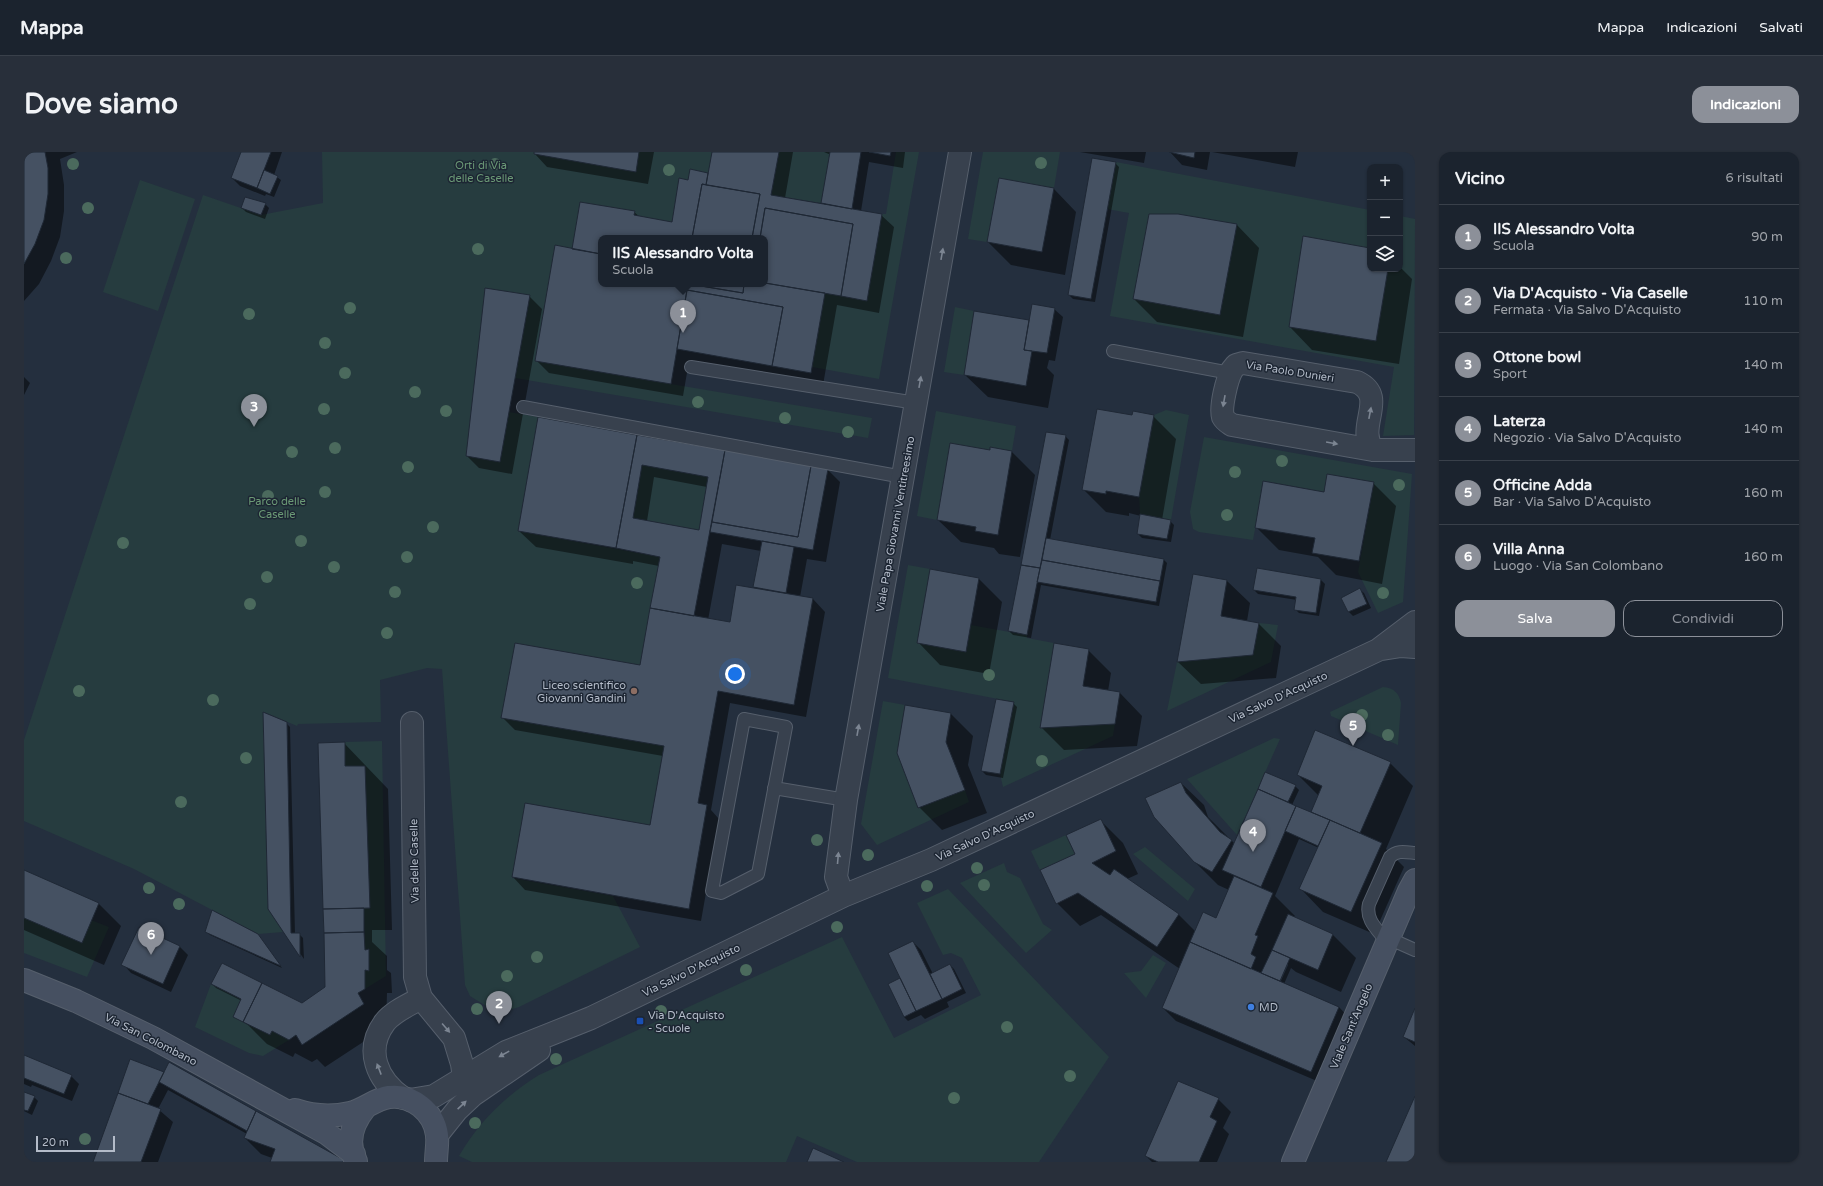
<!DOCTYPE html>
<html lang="it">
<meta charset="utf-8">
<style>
body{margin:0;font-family:"Varela Round",sans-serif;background:#282f3a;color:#f1f3f6}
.controls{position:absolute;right:12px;top:12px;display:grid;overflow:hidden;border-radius:8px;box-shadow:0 1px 3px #0004}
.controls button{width:36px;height:36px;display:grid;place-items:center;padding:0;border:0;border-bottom:1px solid #39404a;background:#1b232e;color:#f1f3f6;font:20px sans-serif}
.scale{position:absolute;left:12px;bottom:10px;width:79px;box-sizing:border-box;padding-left:4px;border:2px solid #b4bcc9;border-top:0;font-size:11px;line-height:14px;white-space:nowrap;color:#b4bcc9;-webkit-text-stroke:3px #1d2633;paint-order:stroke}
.you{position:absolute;left:711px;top:522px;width:14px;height:14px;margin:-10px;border:3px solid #fff;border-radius:50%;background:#1a73e8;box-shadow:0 0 0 6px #1a73e833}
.badge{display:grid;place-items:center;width:26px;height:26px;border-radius:50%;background:#8c9099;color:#fff;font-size:13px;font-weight:700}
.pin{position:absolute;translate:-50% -33px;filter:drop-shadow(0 1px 2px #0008)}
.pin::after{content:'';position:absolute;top:21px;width:14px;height:12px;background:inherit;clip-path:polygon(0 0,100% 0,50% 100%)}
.popup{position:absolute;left:574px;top:83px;width:170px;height:52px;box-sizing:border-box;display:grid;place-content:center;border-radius:8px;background:#1b232e;filter:drop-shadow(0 1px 3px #0005);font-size:13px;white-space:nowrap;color:#a0a4aa}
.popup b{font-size:15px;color:#f1f3f6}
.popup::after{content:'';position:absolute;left:50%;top:100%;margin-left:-8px;border:8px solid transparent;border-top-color:#1b232e}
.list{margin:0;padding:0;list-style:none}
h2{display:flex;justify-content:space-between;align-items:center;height:52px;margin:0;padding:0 16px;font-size:17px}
h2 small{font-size:13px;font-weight:400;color:#a0a4aa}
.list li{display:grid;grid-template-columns:26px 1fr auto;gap:12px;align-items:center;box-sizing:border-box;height:64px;padding:0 16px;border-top:1px solid #39404a}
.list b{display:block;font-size:15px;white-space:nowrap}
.list p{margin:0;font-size:13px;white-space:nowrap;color:#a0a4aa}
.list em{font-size:13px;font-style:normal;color:#a0a4aa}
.actions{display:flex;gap:8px;padding:12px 16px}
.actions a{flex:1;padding:9px 0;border:1px solid #8c9099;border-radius:12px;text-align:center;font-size:14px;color:#8c9099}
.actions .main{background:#8c9099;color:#fff}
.icon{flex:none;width:22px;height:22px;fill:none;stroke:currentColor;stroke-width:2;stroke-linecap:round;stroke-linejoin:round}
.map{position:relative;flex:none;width:1391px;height:1010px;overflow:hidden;border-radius:12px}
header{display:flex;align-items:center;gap:24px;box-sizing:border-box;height:56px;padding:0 20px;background:#1b232e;border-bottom:1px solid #39404a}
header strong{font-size:19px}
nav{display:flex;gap:22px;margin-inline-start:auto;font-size:14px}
.intro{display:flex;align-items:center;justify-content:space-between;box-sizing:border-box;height:96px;padding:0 24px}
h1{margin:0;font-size:28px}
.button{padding:10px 18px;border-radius:12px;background:#8c9099;color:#fff;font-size:14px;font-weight:700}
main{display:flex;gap:24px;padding:0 24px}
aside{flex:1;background:#1b232e;border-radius:12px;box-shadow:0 1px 3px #0004}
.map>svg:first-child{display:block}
</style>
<header>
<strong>Mappa</strong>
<nav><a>Mappa</a><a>Indicazioni</a><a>Salvati</a></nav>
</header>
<div class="intro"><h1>Dove siamo</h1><a class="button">Indicazioni</a></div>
<main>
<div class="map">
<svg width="1391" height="1010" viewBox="0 0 1391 1010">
<rect width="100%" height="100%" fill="#242f3e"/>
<path fill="#263c3f" d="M298,0H510V2L612,20L615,0H688L684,21L666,18L664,28L655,26L648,70L610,63L611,59L548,97L511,209L848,266L844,286L491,226L506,144L461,136L442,304L476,310L485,260L514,265L494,379L636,405L616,513L491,491L478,566L640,594L626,673L501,651L488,726L589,744L616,795L495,855L482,859L467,857L446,844L441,833L418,517L403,516L356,528L357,570L274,572L273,574L240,560L244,757L259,780L234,782L110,717L0,669V588L179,43L237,63L299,51Z
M755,0H806L797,51L747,43Z
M872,0H895L855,227L788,215L801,141L843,148L858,62H862Z
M959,0H1036L1030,36L975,27L963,90L944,87Z
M1092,10L1346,58V117H1376V64L1391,67L1390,283L1359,284L1370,215L1086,164L1105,61L1083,57Z
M116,28L171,47L134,159L79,140Z
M931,155L950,159L940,223L920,220Z
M1142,258L1165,263L1147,368L1116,362L1115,345L1130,263Z
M912,259L992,274L988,299L966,296L913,368L893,364Z
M1180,285L1388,322L1379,450L1354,461L1334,420L1350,331L1303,322L1300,340L1240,329L1229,388L1175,380L1169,377L1166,360Z
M618,313L684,325L675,378L609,366Z
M884,413L906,417L893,491L942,500L947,473L1003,483V486L1030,491L1016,576L1091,572L1089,584L979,635L976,622L990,550L864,526Z
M1235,471L1254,473L1247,510L1143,559L1153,510L1229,503Z
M1359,535C1370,536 1375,541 1377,551L1374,593L1307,564L1306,560Z
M859,549L881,553L873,601L895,656L941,638L945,650L853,693L837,672Z
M1250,586L1256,587L1213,683L1163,627Z
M358,589L362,824L341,837V818H345V798H341L340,756L346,755L341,614H321V590Z
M1042,683L1051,702L1016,718L1007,699Z
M1121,695L1171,737L1164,749L1109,702Z
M980,711L983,720L996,726L1019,772L1028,778L1002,801L936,731Z
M924,737L1085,905L1015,1010H833L773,984L762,1010H448L435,1004C455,970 481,944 515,923L818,785L870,886L957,843L938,806L927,801L919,803L893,751Z
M0,766L67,768L85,775L63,825L0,801Z
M1129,803L1142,811L1122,846L1100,821L1117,819Z
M187,832L217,847L209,865L246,883L248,879L265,888L239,904L225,901L171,875Z"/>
<path fill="#0007" fill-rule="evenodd" d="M0,0H53L36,7L40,33V59L36,85L27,109L15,132L0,149Z
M218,0H258L250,23L257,28L250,45L242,42L241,44L216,34L208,26Z
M511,0H630L624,32L523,15L511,2Z
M689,0H769L761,46L798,52L807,3L800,0H881L879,16L845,10L837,59L857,63L870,75L855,161L813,153L799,233L665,209L659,244L525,221L512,208L549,98L610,60L616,65L648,71L665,29L667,19L685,22ZM577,86H741V132H577Z
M1056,0H1122L1120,11Z
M1146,0H1186L1183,18L1158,13Z
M1188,0H1274L1271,15Z
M1091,11L1095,15L1071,150L1049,147L1045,143Z
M1030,37L1052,60L1041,123L987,113L964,90Z
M241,52L245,56L241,67L222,60L218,56Z
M1213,73L1235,96L1219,185L1133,170L1110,147Z
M1280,85L1346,97V117H1376V115L1388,127L1375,212L1288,198L1266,175Z
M505,144L518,157L488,322L455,316L443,304Z
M1030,157L1039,165L1031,209L1025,208L1023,216L1030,223L1024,256L964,245L941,223L1005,169L1006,170Z
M0,225L6,231L0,243Z
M1129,264L1152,287L1138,368L1146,369L1150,373L1147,390L1118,386L1114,382L1117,364L1105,361V364L1082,360L1059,337Z
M614,284L804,318L816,330L802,410L783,407L776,445L789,447L801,460L782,565L706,551L687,658L695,667L677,769L501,738L489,725L502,652L626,674L639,604L491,578L478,565L617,514L635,414L609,409V412L512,395L495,379ZM630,325L683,335L676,379L623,369ZM698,392L737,399L730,437L706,472L684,468Z
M1041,284L1045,288L1026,388L1139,407L1143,411L1135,454L1017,433L1007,486L989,483L985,479Z
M967,299L988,300L1011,323L996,405L975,402L970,396L937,390L914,368Z
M1349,331L1372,354L1358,432L1312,423L1294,405L1255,398L1232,375L1300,341Z
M1233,417L1297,428L1301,432L1295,464L1275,461L1271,457L1273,448L1234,442L1230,438Z
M907,418L955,427L978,450L965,522L916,513L894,490Z
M1169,423L1203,429L1226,451L1223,469L1235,472L1257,494L1252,526L1177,532L1154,510Z
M1336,438L1340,441L1347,456L1329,464L1325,460L1319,446Z
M1064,498L1087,521L1084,539L1096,541L1118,564L1113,594L1040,598L1017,575Z
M989,551L993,555L979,626L962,623L958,619Z
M926,561L949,584L944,613L963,661L918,678L895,655Z
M262,571L266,575L271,782H275L279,786L280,807L245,757Z
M320,591L364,637L368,778H348V790L363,804V818L367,821L368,841H363L362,875L301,915L293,907L288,910L271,901L269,905L243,892L224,873L210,864L218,849L192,836L188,832L278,852L302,836Z
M1366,611L1389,634L1362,697L1380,715L1350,782L1299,760L1277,737L1295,696L1275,687L1251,744L1271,764L1270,766L1309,783L1332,806L1317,840L1272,820L1267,816L1260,832L1315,855L1327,868L1300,932L1152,869L1139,856L1156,817L1077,763L1056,774L1033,751L1052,702L1076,668L1099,691L1114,722L1103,727L1155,763L1172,780L1192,767L1205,738L1194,733L1171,710L1157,631L1180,653L1184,665L1211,692L1242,621L1271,634L1275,638L1268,653L1287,661L1295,644L1274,623ZM1263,811L1264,813L1255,833L1254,832Z
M0,720L74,751L97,774L80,813L0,778Z
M116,776L156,795L164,803L147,840L107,821L99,812Z
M182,779L237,787L258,816L186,783Z
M889,790L897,798L909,822L926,813L930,817L942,841L923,850L925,855L901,867L897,863L884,869L880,865L876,827L879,831Z
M1391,858V894L1380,885Z
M0,904L47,924L55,932L48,949L8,933L7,935L0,932Z
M107,908L231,960L320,1010H247L248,1006L237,1002L221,986L223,982L144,938L134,957L149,970L134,1010H70L97,943L95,941Z
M0,941L10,945L14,949L8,963L0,959Z
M1194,947L1207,960L1199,976L1205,982L1193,1010H1128L1122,1004Z"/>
<path fill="#455162" stroke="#1f2835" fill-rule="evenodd" d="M0,0H21L24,16V42L20,68L11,92L0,112Z
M217,0H247L233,36L207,26Z
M510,0H615L612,20L510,2Z
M688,0H755L747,43L858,62L843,149L817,144L829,72L741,56L736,86H728L736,42L682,33Z
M806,0H837L828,57L797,51Z
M845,0H867L866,4Z
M1145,0H1171L1170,6Z
M1068,6L1092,10L1067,147L1044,143Z
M666,17L684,21L682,33L678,32L668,86H577V102L548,97L556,50L611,59L610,63L648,70L655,26L664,28Z
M240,18L254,24L246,42L233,36Z
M975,26L1030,36L1018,100L963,90Z
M678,32L736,42L728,86H668Z
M221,45L242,51L237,63L217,56Z
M741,56L829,72L817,144L741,131V86H736Z
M1125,62H1154L1213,72L1196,163L1109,147Z
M1279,84L1346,96V117H1364L1352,189L1265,175Z
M531,93L577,102V132H664L647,232L511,209Z
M741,131L801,141L787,221L748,214L759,155L663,138L665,132L719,141L720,132Z
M665,132H720L719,141Z
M461,136L506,143L476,310L442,304Z
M663,138L759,155L748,214L653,197Z
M1008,152L1031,156L1023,201L1000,198Z
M950,159L1005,168L1000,198L1008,199L1002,234L940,223Z
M1073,257L1108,263L1109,259L1130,263L1115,345L1082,339V342L1058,338Z
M514,265L613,283L592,396L494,379Z
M1022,280L1042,283L1016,416L997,413Z
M613,283L701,298L670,464L626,456L636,405L592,396ZM618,313L684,325L675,378L609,366Z
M926,291L966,298V295L988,299L974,383L951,379L952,375L913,368Z
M701,298L787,314L774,385L688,370Z
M787,314L804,317L789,398L686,380L688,370L774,385Z
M1303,322L1350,330L1335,409L1288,401L1291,386L1231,376L1239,329L1300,340Z
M1116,362L1147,368L1143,387L1113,382Z
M1022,386L1140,407L1136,429L1018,408Z
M738,389L770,395L762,441L729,435Z
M1018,408L1136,429L1132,450L1013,430Z
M997,413L1016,416L1003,483L984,479Z
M1233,416L1297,427L1292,461L1270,458L1272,445L1229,438Z
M906,417L955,426L942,500L893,491Z
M1169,422L1203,428L1197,464L1235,471L1229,503L1153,510Z
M712,433L789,446L770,553L694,539L674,651L683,653L665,757L488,725L501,651L626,673L640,594L477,566L491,491L616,513L626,456L706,470Z
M1336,436L1343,452L1324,460L1317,446Z
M1030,491L1065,497L1059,534L1096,540L1091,572L1016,576Z
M972,547L990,550L976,622L957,619Z
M881,553L927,561L922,590L941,638L894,656L873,601Z
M239,560L263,570L267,781H276V805L244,757Z
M1291,578L1367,610L1336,681L1287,660L1298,634L1273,623Z
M321,590V614H341L346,756L299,757L294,591Z
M1241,620L1272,633L1264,650L1234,637Z
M1157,630L1162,641L1196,680L1208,688L1188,720L1170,710L1130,665L1121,646Z
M1234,637L1272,654L1237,735L1198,718Z
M1272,654L1306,668L1294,694L1261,679Z
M1077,667L1092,699L1068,711L1086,723L1090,717L1155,762L1133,795L1054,741L1032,752L1016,718L1051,702L1042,683Z
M1306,668L1358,691L1327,760L1275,737Z
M0,718L75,751L58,791L0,766Z
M1210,724L1249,741L1231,783L1234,784L1227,802L1232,805L1227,817L1166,790L1179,760L1192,766Z
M340,756V780L300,781L299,757Z
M188,758L234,782L257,814L181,780Z
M1264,762L1309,782L1294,818L1248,798Z
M115,775L156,794L139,832L97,813Z
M340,780L341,798L345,797V819L341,818V837L334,841L340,852L278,893L272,883L265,888L248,879L246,883L219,870L238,831L278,851L301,835L300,781Z
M889,789L918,847L892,859L864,801Z
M1166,790L1315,855L1287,920L1138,856Z
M1248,798L1266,806L1256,829L1237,821Z
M198,811L238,831L219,870L209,865L217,847L187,832Z
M926,812L938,837L918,847L906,822Z
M876,826L892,859L880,865L864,832Z
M1391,856V890L1379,885Z
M0,903L48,923L40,942L0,926Z
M106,907L140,920L124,952L94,941Z
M145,910L232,959L223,979L135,930Z
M1154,929L1195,946L1186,965L1193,969L1175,1010H1134L1121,1004Z
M0,940L11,944L4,959L0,958Z
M94,941L137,957L117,1010H69Z
M1391,944V1010H1362Z
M232,959L320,1008L319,1010H246L251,997L220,986Z
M789,996L820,1010H783Z"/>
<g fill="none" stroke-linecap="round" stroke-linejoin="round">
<defs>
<path id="lane" d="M1089,199L1206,221
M667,215L892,251
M499,255L879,325
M720,567L762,575L734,722L697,741L688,739Z
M750,636L822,648
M1364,786L1391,798
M1363,790C1354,778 1341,768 1345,752L1366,705C1373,698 1381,700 1391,701"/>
<path id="street" d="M1349,298C1331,274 1365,245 1333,230L1219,211L1212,213L1208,218C1203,227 1196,255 1199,265C1201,269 1205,271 1208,273L1349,298H1391
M1358,497L1377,494L1391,495
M388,571L391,825L397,846L430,886L438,912L440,926
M819,744L812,725L822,648L936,0
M379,946C353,928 340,898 361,870C370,859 385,853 397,846
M386,948L410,944L482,900L567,866L819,744L907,708L1354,498L1391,470
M413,983L433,958L449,943L515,898"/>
<path id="secondary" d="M0,828L52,849L129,886L302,981L330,1002
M271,958C289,964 308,965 326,961C340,958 351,947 365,945C388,942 410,960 413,983C414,991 412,1001 412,1010
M332,1009C322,990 328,972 341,956
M1269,1010L1385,739L1391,728"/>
</defs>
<use href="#lane" stroke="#565f6c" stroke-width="14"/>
<use href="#street" stroke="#565f6c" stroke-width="24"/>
<use href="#secondary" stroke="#565f6c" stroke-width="24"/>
<use href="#lane" stroke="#38414e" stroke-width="12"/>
<use href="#street" stroke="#38414e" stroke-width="22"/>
<use href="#secondary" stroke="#465061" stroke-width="22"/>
</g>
<g fill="#4b6a5d">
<circle cx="1017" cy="11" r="6"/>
<circle cx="49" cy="12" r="6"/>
<circle cx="471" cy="12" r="6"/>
<circle cx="645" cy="18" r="6"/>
<circle cx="64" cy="56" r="6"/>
<circle cx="454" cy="97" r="6"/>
<circle cx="42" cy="106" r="6"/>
<circle cx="326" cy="156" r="6"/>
<circle cx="225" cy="162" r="6"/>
<circle cx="301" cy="191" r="6"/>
<circle cx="321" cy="221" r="6"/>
<circle cx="391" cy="240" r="6"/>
<circle cx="674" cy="250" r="6"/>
<circle cx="300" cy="257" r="6"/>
<circle cx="422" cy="259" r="6"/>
<circle cx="761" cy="266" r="6"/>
<circle cx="824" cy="280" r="6"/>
<circle cx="311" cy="296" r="6"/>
<circle cx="268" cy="300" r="6"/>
<circle cx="1258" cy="309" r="6"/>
<circle cx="384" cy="315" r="6"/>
<circle cx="1211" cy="320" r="6"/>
<circle cx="1375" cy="333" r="6"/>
<circle cx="301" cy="340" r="6"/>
<circle cx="244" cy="344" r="6"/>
<circle cx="1203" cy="363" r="6"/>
<circle cx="409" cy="375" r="6"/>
<circle cx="277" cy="389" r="6"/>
<circle cx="99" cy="391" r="6"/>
<circle cx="383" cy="405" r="6"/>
<circle cx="310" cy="415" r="6"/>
<circle cx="243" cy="425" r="6"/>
<circle cx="613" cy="431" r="6"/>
<circle cx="371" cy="440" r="6"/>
<circle cx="1359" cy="441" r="6"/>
<circle cx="226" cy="452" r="6"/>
<circle cx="363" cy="481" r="6"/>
<circle cx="965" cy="523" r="6"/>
<circle cx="55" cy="539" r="6"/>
<circle cx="189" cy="548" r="6"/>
<circle cx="1338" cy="563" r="6"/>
<circle cx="1364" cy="583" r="6"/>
<circle cx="222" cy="606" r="6"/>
<circle cx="1018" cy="609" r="6"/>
<circle cx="157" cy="650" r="6"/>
<circle cx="793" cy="688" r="6"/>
<circle cx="844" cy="703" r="6"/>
<circle cx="953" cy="716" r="6"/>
<circle cx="960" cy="733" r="6"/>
<circle cx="903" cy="734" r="6"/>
<circle cx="125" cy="736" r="6"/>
<circle cx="155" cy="752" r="6"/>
<circle cx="813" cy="775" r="6"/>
<circle cx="513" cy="805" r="6"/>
<circle cx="722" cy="818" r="6"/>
<circle cx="483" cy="824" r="6"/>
<circle cx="453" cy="857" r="6"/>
<circle cx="637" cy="859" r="6"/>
<circle cx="983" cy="875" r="6"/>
<circle cx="532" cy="907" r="6"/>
<circle cx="1046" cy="924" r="6"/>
<circle cx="930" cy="946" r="6"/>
<circle cx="451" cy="971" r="6"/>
<circle cx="61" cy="987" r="6"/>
</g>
<defs><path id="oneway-solid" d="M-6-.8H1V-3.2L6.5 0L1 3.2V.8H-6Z"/></defs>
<g fill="#7c8592">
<use href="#oneway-solid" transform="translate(918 102) rotate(-80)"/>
<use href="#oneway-solid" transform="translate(896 230) rotate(-80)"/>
<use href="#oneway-solid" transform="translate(1200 249) rotate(100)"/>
<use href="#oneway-solid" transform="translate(1346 261) rotate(-79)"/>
<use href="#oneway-solid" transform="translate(1308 291) rotate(10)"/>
<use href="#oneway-solid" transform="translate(834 578) rotate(-80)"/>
<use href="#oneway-solid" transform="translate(814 706) rotate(-85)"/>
<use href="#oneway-solid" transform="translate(422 876) rotate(49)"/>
<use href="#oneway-solid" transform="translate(480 902) rotate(151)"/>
<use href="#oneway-solid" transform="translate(355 917) rotate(-111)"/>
<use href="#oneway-solid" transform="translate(438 953) rotate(-43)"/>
</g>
<circle fill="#8d6e63" stroke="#1d2633" stroke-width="1.5" cx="610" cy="539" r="4"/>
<circle fill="#3f7fe0" stroke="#1d2633" stroke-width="1.5" cx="1227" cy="855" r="4"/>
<rect fill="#1a4fb4" stroke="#1d2633" stroke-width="1.5" x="612" y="865" width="8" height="8" rx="2"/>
<g text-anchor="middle" stroke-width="3" stroke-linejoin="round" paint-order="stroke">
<g font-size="11" fill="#6b9a76" stroke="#1d2633">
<text x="457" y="17">Orti di Via<tspan x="457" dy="13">delle Caselle</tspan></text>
<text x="253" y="353">Parco delle<tspan x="253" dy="13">Caselle</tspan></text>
</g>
<g font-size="11" fill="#b4bcc9" stroke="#1d2633">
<text transform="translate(1266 219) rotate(9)" y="4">Via Paolo Dunieri</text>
<text transform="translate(871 372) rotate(-80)" y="4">Viale Papa Giovanni Ventitreesimo</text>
<text transform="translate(1254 545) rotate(-25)" y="4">Via Salvo D'Acquisto</text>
<text transform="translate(961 683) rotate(-25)" y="4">Via Salvo D'Acquisto</text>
<text transform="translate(390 709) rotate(-91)" y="4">Via delle Caselle</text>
<text transform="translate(667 818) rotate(-26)" y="4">Via Salvo D'Acquisto</text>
<text transform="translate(1327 874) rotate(-67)" y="4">Viale Sant’Angelo</text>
<text transform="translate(127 887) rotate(27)" y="4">Via San Colombano</text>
</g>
<g font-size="11" fill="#b4bcc9" stroke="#1d2633" text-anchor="start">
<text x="602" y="537" text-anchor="end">Liceo scientifico<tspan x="602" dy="13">Giovanni Gandini</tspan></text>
<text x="1235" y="859">MD</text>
<text x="624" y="867">Via D'Acquisto<tspan x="624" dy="13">- Scuole</tspan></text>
</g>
</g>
</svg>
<div class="controls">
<button>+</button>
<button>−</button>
<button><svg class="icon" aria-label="layers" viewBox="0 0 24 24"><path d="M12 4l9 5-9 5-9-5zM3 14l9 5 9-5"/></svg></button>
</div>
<div class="scale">20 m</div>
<div class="you"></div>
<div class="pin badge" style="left:659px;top:181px">1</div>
<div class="popup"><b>IIS Alessandro Volta</b>Scuola</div>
<div class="pin badge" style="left:475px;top:872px">2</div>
<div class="pin badge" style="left:230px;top:275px">3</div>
<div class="pin badge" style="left:1229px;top:700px">4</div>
<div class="pin badge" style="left:1329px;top:594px">5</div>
<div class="pin badge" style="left:127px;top:803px">6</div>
</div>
<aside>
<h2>Vicino<small>6 risultati</small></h2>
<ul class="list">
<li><span class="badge">1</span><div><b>IIS Alessandro Volta</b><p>Scuola</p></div><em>90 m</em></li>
<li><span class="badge">2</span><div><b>Via D'Acquisto - Via Caselle</b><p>Fermata · Via Salvo D'Acquisto</p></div><em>110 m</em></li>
<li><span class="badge">3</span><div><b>Ottone bowl</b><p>Sport</p></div><em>140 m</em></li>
<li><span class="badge">4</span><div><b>Laterza</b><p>Negozio · Via Salvo D'Acquisto</p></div><em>140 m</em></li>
<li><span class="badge">5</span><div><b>Officine Adda</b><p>Bar · Via Salvo D'Acquisto</p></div><em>160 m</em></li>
<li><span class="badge">6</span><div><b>Villa Anna</b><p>Luogo · Via San Colombano</p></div><em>160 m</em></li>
</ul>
<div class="actions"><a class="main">Salva</a><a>Condividi</a></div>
</aside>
</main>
